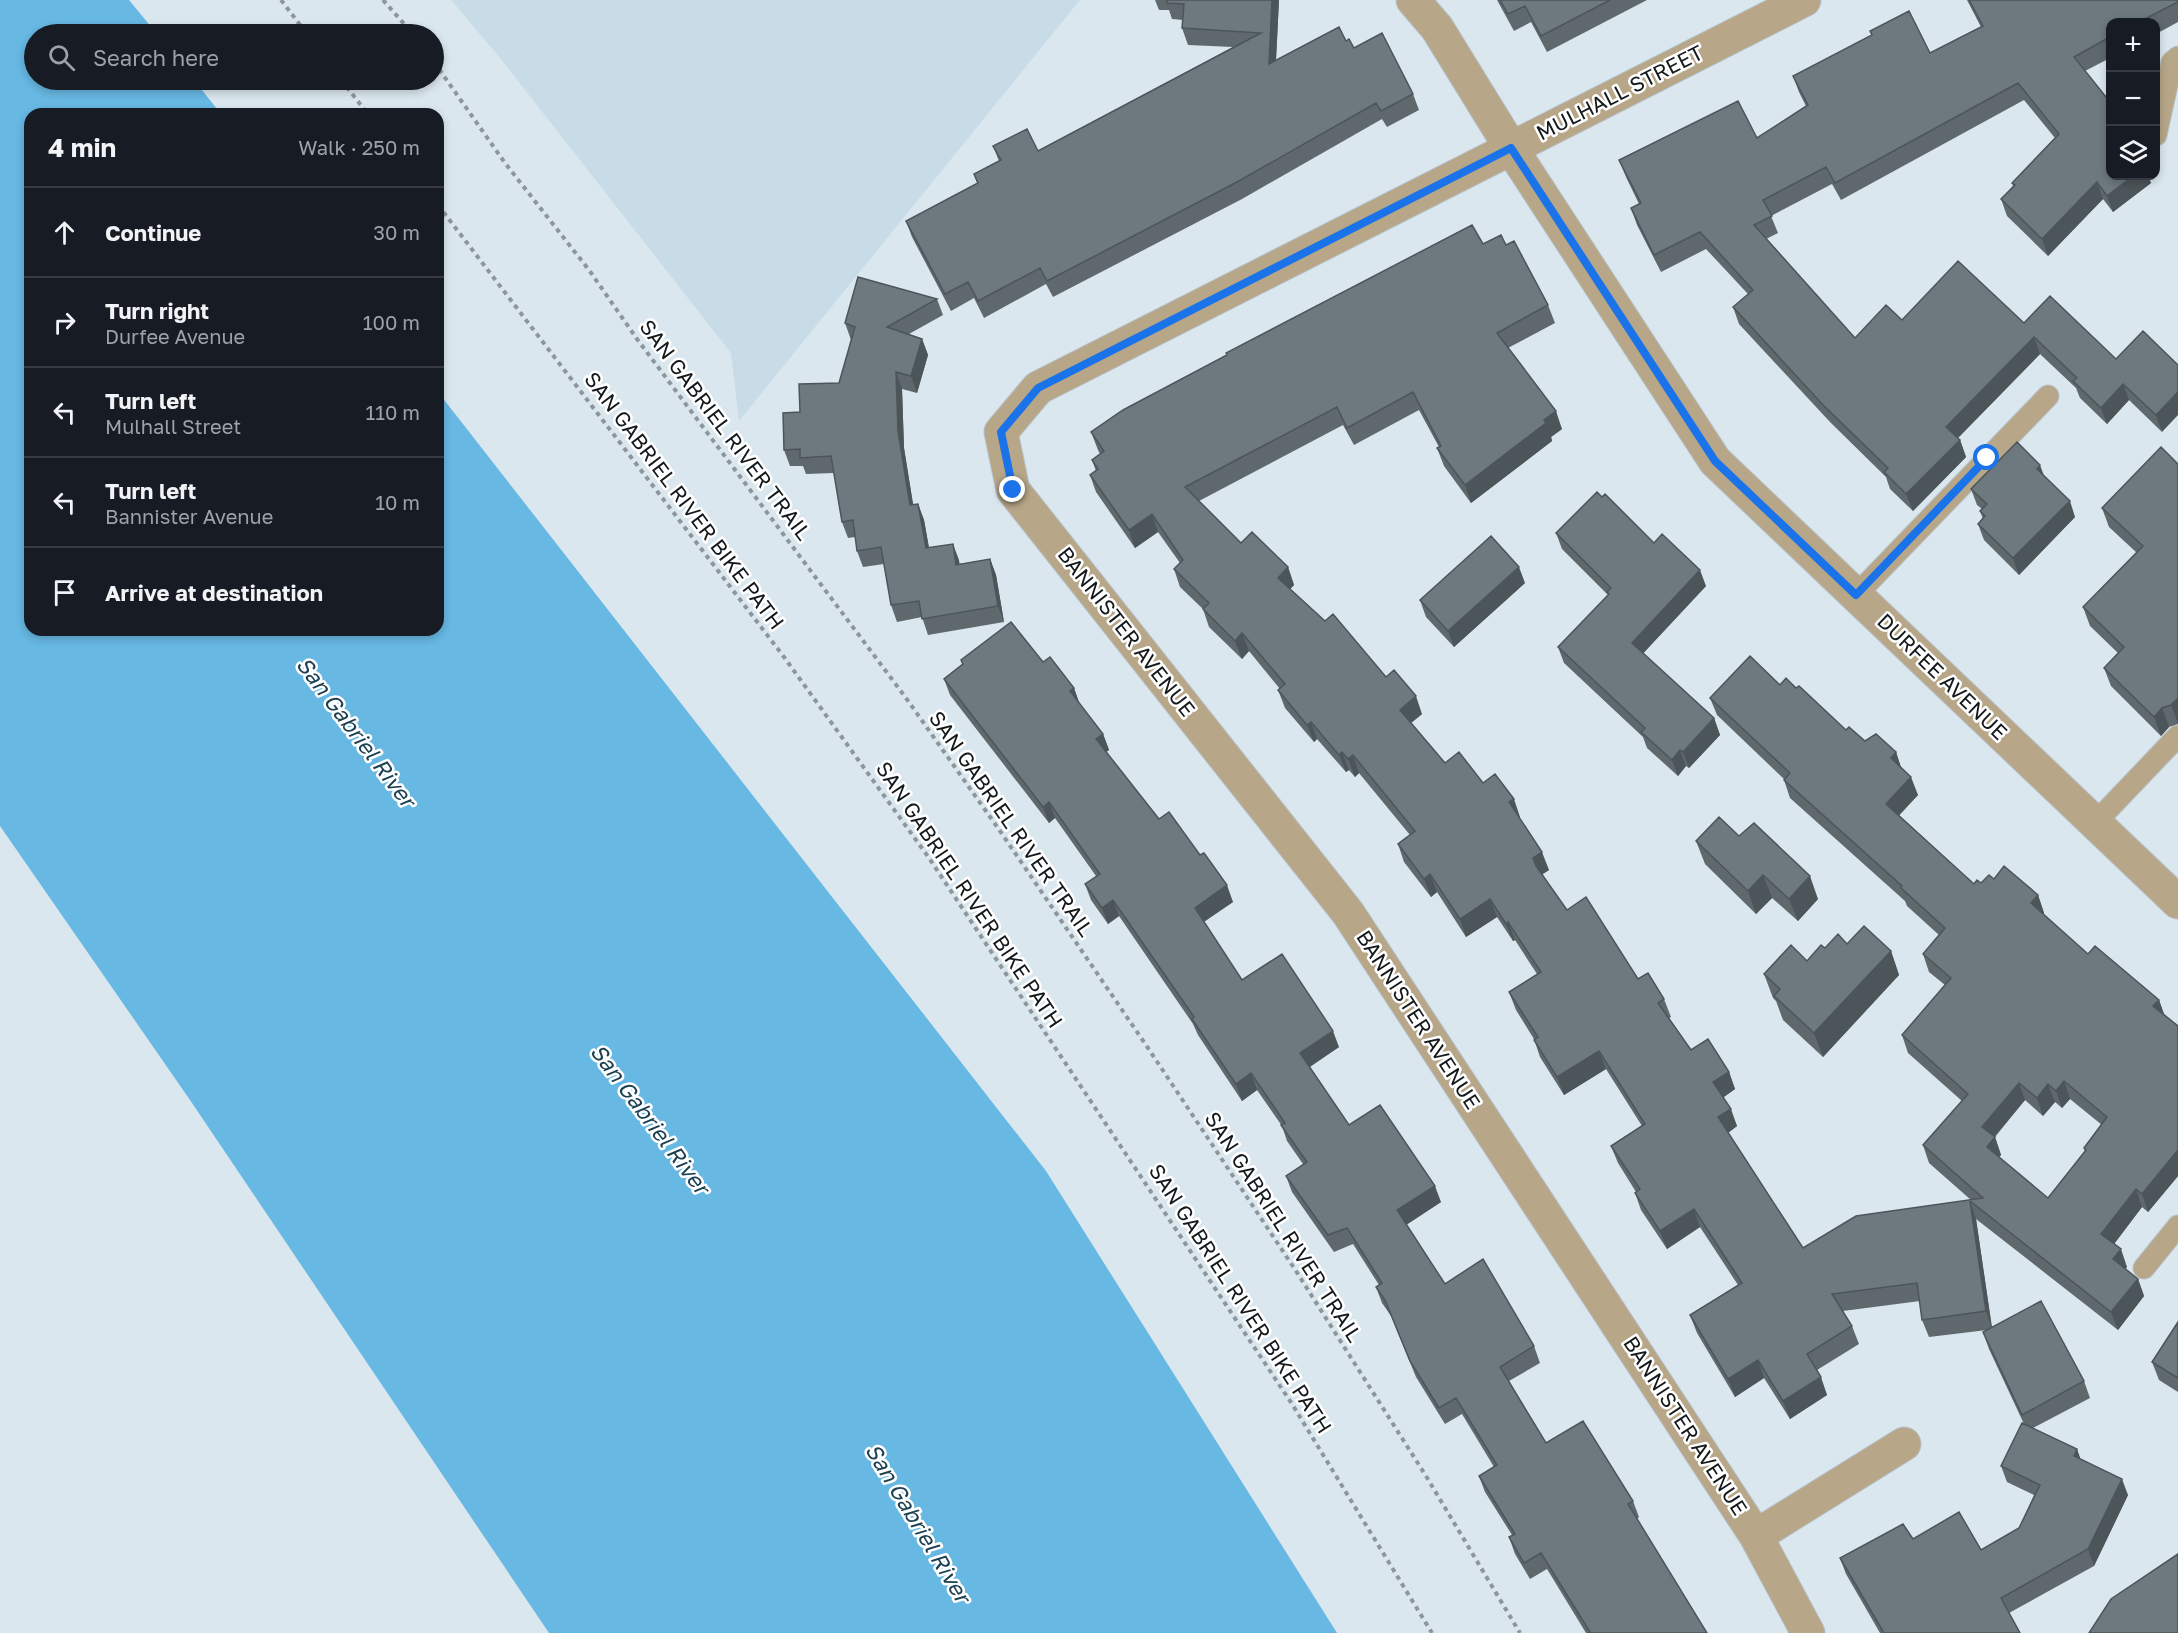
<!DOCTYPE html>
<meta charset="utf-8">
<style>
body{margin:0;font-family:"Golos Text",sans-serif;background:#242831;color:#f1f3f6}
.controls{position:absolute;right:18px;top:18px;display:grid;overflow:hidden;border-radius:12px;box-shadow:0 3px 9px #0003}
.controls button{width:54px;height:54px;display:grid;place-items:center;padding:0;border:0;border-bottom:2px solid #363941;background:#171b24;color:#f1f3f6;font:30px sans-serif}
.stop{position:absolute;width:18px;height:18px;margin:-14px;border:4px solid #1a73e8;border-radius:50%;background:#fff}
.stop.end{background:#1a73e8;border-color:#fff;box-shadow:0 2px 6px #0008}
.list{margin:0;padding:0;list-style:none}
h2{display:flex;justify-content:space-between;align-items:center;height:78px;margin:0;padding:0 24px;font-size:26px}
h2 small{font-size:20px;font-weight:400;color:#9ea1a6}
.list li{display:grid;grid-template-columns:39px 1fr auto;gap:18px;align-items:center;box-sizing:border-box;height:90px;padding:0 24px;border-top:2px solid #363941}
.list b{display:block;font-size:22px;white-space:nowrap}
.list p{margin:0;font-size:20px;white-space:nowrap;color:#9ea1a6}
.list em{font-size:20px;font-style:normal;color:#9ea1a6}
.icon{flex:none;width:33px;height:33px;fill:none;stroke:currentColor;stroke-width:2;stroke-linecap:round;stroke-linejoin:round}
.map{position:relative;flex:none;width:2178px;height:1633px;overflow:hidden}
.search{position:absolute;background:#171b24;box-shadow:0 3px 9px #0003;left:24px;top:24px;width:420px;height:66px;display:flex;align-items:center;gap:15px;box-sizing:border-box;padding:0 21px;border-radius:33px;color:#9ea1a6;font-size:22px}
.panel{position:absolute;background:#171b24;box-shadow:0 3px 9px #0003;left:24px;top:108px;width:420px;height:528px;border-radius:18px}
.map>svg:first-child{display:block}
</style>
<div class="map">
<svg width="2178" height="1633" viewBox="0 0 2178 1633">
<rect width="100%" height="100%" fill="#dbe7ef"/>
<path fill="#c8dce8" d="M451,0H1080L739,421L731,353L496,53Z"/>
<path fill="#67b8e3" d="M0,0H129L157,34H34V80H194L221,114H30V630H438V392L1046,1171L1337,1633H549L190,1100L0,826Z"/>
<g fill="none" stroke-linecap="round" stroke-linejoin="round">
<defs>
<path id="service" d="M2156,135L2172,62L2178,57
M1856,595L2048,396
M2095,823L2178,736
M2144,1268L2178,1226"/>
<path id="minor" d="M1413,0L1437,28L1511,148L1715,461L2178,902
M1804,0L1038,388L1001,432L1013,490L1348,913L1756,1536L1808,1633
M1756,1536L1904,1444"/>
</defs>
<use href="#service" stroke="#b7c2c9" stroke-width="23"/>
<use href="#minor" stroke="#b7c2c9" stroke-width="35"/>
<path stroke="#8d969c" stroke-width="4" stroke-dasharray="4.5 4.5" stroke-linecap="butt" d="M281,0L307,34
M383,0L413,34
M434,62L505,163L589,270L637,339L906,698L1000,831L1148,1048L1296,1271L1426,1476L1520,1633
M341,80L368,114
M438,205L784,657L929,858L1292,1404L1432,1633"/>
<use href="#service" stroke="#b7a688" stroke-width="21"/>
<use href="#minor" stroke="#b7a688" stroke-width="33"/>
</g>
<path fill="#5e686d" fill-rule="evenodd" d="M1155,0H1279L1276,60L1346,41L1354,48L1413,94L1419,110L1387,127L1382,119L1242,199L1053,297L1046,284L984,318L974,298L951,311L912,237L906,221L977,183L974,174L999,161L993,146L1038,151L1233,47L1188,45L1182,28L1183,20L1172,19L1169,10H1159Z
M1497,0H1647L1547,52L1531,22L1514,31Z
M1967,0H2178V22L2156,34V22H2110V58L2085,71L2110,176H2148L2151,183L2113,212L2103,199L2048,256L2007,216L2001,199L2013,186L2012,183L2055,138L2024,100L1841,200L1832,184L1771,216L1778,233L1766,239L1855,338L1902,320L2024,323L2116,359L2143,331L2162,432L2129,400L2107,424L2080,398L2076,388L2040,354L1958,438L1960,440L1966,457L1913,511L1890,489L1886,477L1830,422L1739,324L1733,307L1748,294L1706,249L1661,272L1637,225L1631,208L1639,204L1626,177L1619,160L1757,138L1806,106L1799,92L1793,76L1930,53L1981,27Z
M1483,244L1506,245L1548,305L1555,323L1508,348L1562,429L1551,437L1552,441L1471,503L1444,466L1437,448L1439,447L1419,410L1354,445L1343,425L1199,501L1241,543L1288,567L1294,585L1290,589L1386,677L1422,714L1411,723L1445,763L1483,783L1520,817H1519L1549,870L1542,874L1567,910L1638,979L1664,999L1671,1017L1669,1018L1691,1050L1729,1072L1735,1089L1723,1097L1737,1126L1728,1133L1803,1248L1971,1200L1929,1163L1923,1145L1962,1101L1908,1053L1902,1035L1945,985L1929,972L1923,954L1939,935L1907,906L1905,901L1790,798L1784,780V779L1717,715L1710,698L1780,685L1796,688L1846,730L1865,741L1896,752L1901,768L1918,795L1899,815L1974,884L1981,883L1994,879L2038,895L2044,913L2043,914L2088,954L2159,1000L2164,1014L2178,1026V1176L2148,1212L2142,1207L2114,1244L2127,1267L2125,1269L2138,1279L2144,1296L2118,1330L1976,1219L1992,1327L2084,1381L2090,1398L2033,1428L2077,1449L2080,1459L2128,1495L2094,1566L2009,1613L2020,1633H1880L1846,1574L1840,1558L1913,1539L1981,1550L2019,1528L2034,1495L2007,1482L2001,1466L2024,1424L1989,1349L1983,1332L1987,1330L1929,1337L1922,1320L1920,1301L1843,1311L1852,1326L1859,1344L1817,1370L1827,1395L1790,1419L1764,1378L1735,1397L1697,1333L1690,1315L1738,1285L1700,1227L1667,1249L1641,1210L1635,1193L1636,1192L1618,1163L1611,1146L1642,1126L1606,1069L1564,1095L1540,1057L1534,1039L1516,1010L1509,992L1537,974L1515,940L1513,941L1497,917L1466,937L1437,892L1431,897L1404,862L1398,844L1410,835L1359,773L1355,777L1349,770L1346,772L1317,739L1314,742L1285,708L1278,690L1280,689L1249,651L1242,659L1209,627L1203,609L1180,587L1174,569L1180,563L1158,532L1135,548L1096,492L1090,475L1096,471L1092,460L1100,454L1098,450L1091,432ZM2070,1099L2102,1125L2084,1148L2085,1152L2048,1198L1999,1157L2001,1155L1995,1137L2025,1100L2043,1116L2055,1102L2062,1108Z
M937,299L943,315L909,334L922,339L928,355L917,393L902,389L904,448L913,505L918,504L924,520L929,548L959,560V564L990,559L996,575L1004,622L928,635L922,617L897,622L891,605L884,564L863,567L857,551L855,537L848,538L842,522L834,473L806,474L803,466H790L784,450L800,412L839,383L851,340L845,323Z
M2178,464V724L2169,727L2161,736L2111,686L2104,668L2118,653L2090,626L2083,607L2137,553L2109,527L2102,508Z
M2044,476L2075,517L2019,575L1984,540L1978,524L1983,519L1980,511L1982,509L1977,505L1971,489Z
M1556,533L1654,543L1706,586L1643,653L1714,718L1720,735L1689,768L1686,766L1678,776L1647,748L1643,737L1564,663L1558,647L1608,595L1562,549Z
M1525,583L1454,647L1426,617L1420,600Z
M961,660L1043,662L1074,688L1079,703L1103,734L1109,750L1106,752L1159,819L1233,902L1204,922L1242,980L1339,1047L1310,1067L1349,1125L1441,1202L1406,1225L1445,1284L1534,1346L1540,1363L1509,1381L1546,1443L1633,1501L1639,1517L1637,1519L1707,1633H1586L1547,1569L1530,1579L1515,1554L1509,1537L1512,1535L1485,1492L1479,1476L1494,1467L1462,1414L1445,1424L1416,1377L1391,1316L1382,1303L1376,1287L1379,1285L1353,1244L1334,1252L1292,1192L1286,1176L1303,1164L1287,1141L1282,1126L1257,1090L1242,1101L1198,1035L1193,1024L1119,916L1108,924L1091,900L1085,884L1096,876L1055,818L1049,823L950,695L944,679L962,664Z
M1739,836L1818,899L1798,921L1772,898L1756,914L1705,864L1696,841Z
M1847,944L1891,951L1899,975L1823,1057L1783,1020L1776,1001L1773,998L1764,974L1807,961L1825,948Z
M2178,1322V1392L2159,1380L2152,1362Z"/>
<path fill="#4c5559" d="M1272,0H1279L1275,80L1269,64Z
M2133,176H2148L2151,183L2113,212L2107,196Z
M2097,182L2103,199L2048,256L2042,239Z
M2034,337L2040,354L1952,444L1946,427Z
M922,339L928,355L917,393L911,376Z
M896,372L902,389L904,448L916,522L910,505L898,431Z
M2123,384L2129,400L2107,424L2101,408Z
M2178,392V415L2162,432L2156,415Z
M1556,411L1562,429L1551,437L1552,441L1471,503L1465,485L1544,420Z
M1960,440L1966,457L1913,511L1906,494Z
M2040,465L2046,481L2037,469Z
M2070,501L2075,517L2019,575L2013,558Z
M918,504L924,520L932,565L926,548Z
M1152,514L1158,532L1135,548L1129,530Z
M953,544L959,560L962,581L956,565Z
M990,559L996,575L1004,622L998,606Z
M1288,567L1294,585L1284,596L1278,578Z
M1519,567L1525,583L1454,647L1448,631Z
M1700,570L1706,586L1638,659L1632,643Z
M1242,633L1249,651L1242,659L1235,641Z
M1074,688L1080,705L1070,691Z
M1416,696L1422,714L1406,727L1400,710Z
M2178,698V723L2171,705Z
M2162,708L2169,727L2161,736L2154,717Z
M1714,718L1720,735L1689,768L1683,752Z
M1311,722L1317,739L1314,742L1307,725Z
M1103,734L1109,750L1102,755L1096,739Z
M1680,750L1686,766L1678,776L1672,760Z
M1342,752L1349,770L1346,772L1339,755Z
M1896,752L1902,770L1891,758Z
M1353,755L1359,773L1355,777L1348,759Z
M1911,777L1918,795L1893,822L1886,804Z
M1514,799L1520,817L1516,820L1509,802Z
M1049,802L1055,818L1049,823L1043,807Z
M1542,852L1549,870L1540,876L1533,858Z
M1430,874L1437,892L1431,897L1424,879Z
M1763,875L1772,898L1756,914L1748,891Z
M1810,876L1818,899L1798,921L1789,899Z
M1227,885L1233,902L1200,924L1195,908Z
M2038,895L2044,913L2037,921L2031,903Z
M1490,899L1497,917L1466,937L1460,919Z
M1113,900L1119,916L1108,924L1102,908Z
M1508,922L1515,940L1513,941L1506,924Z
M1891,951L1899,975L1823,1057L1814,1033Z
M2159,1000L2165,1017L2153,1006Z
M1333,1031L1339,1047L1306,1069L1300,1053Z
M1599,1051L1606,1069L1564,1095L1557,1077Z
M1729,1072L1735,1089L1720,1100L1713,1082Z
M1251,1073L1257,1090L1242,1101L1236,1084Z
M2064,1081L2070,1099L2062,1108L2056,1091Z
M2019,1083L2025,1100L1988,1144L1982,1127Z
M2048,1084L2055,1102L2043,1116L2037,1098Z
M1731,1109L1737,1126L1725,1135L1718,1117Z
M1995,1137L2001,1155L1993,1164L1987,1147Z
M2178,1150V1176L2148,1212L2142,1194Z
M1435,1186L1441,1202L1403,1227L1397,1210Z
M2136,1189L2142,1207L2108,1252L2101,1234Z
M1970,1201L1976,1219L1992,1329L1986,1311Z
M1694,1209L1700,1227L1667,1249L1660,1231Z
M2121,1249L2127,1267L2119,1277L2113,1259Z
M2138,1279L2144,1296L2118,1330L2111,1312Z
M1758,1360L1764,1378L1735,1397L1728,1379Z
M1821,1377L1827,1395L1790,1419L1783,1401Z
M2077,1449L2083,1466L2074,1456Z
M2122,1479L2128,1495L2094,1566L2088,1549Z"/>
<path fill="#6d797f" stroke="#4c5559" stroke-width="1.5" fill-rule="evenodd" d="M1167,0H1272L1269,64L1339,27L1346,41L1349,39L1354,48L1382,33L1413,94L1381,111L1376,103L1237,182L1047,281L1040,268L978,301L968,282L945,294L906,221L978,183L974,174L1001,160L993,146L1027,129L1038,151L1261,33L1182,28L1184,4L1167,3Z
M1500,0H1610L1541,36L1525,6L1508,14Z
M1969,0H2178V2L2139,22H2110V37L2074,57L2110,102V176H2133L2107,196L2097,182L2042,239L2001,199L2015,185L2012,183L2059,134L2018,83L1835,183L1826,167L1763,200L1772,216L1754,225L1855,338L1886,305L1902,320L1958,261L2024,323L2050,296L2116,359L2143,331L2178,365V392L2156,415L2123,384L2101,408L2073,381L2077,378L2034,337L1946,427L1960,440L1906,494L1884,472L1888,468L1823,405L1733,307L1753,290L1700,232L1654,255L1631,208L1641,203L1619,160L1738,101L1757,138L1808,105L1793,76L1872,35L1870,31L1909,11L1930,53L1983,26Z
M1472,225L1483,244L1501,235L1506,245L1514,241L1548,305L1497,333L1556,411L1544,420L1546,423L1465,485L1437,448L1441,446L1413,392L1347,428L1337,407L1185,487L1241,543L1252,532L1288,567L1278,578L1325,621L1333,614L1386,677L1394,670L1416,696L1400,710L1445,763L1459,752L1483,783L1495,774L1514,799L1509,802L1542,852L1533,858L1536,866L1567,910L1586,897L1638,979L1648,973L1664,999L1658,1003L1691,1050L1708,1039L1729,1072L1713,1082L1731,1109L1718,1117L1803,1248L1856,1216L1983,1198L1923,1145L1968,1094L1902,1035L1951,978L1923,954L1945,928L1901,888L1902,886L1784,780L1790,773L1710,698L1750,656L1780,685L1786,678L1796,688L1799,686L1846,730L1849,727L1865,741L1876,734L1896,752L1891,758L1911,777L1886,804L1974,884L1977,880L1981,883L1989,875L1994,879L2004,866L2038,895L2031,903L2088,954L2095,946L2159,1000L2153,1006L2178,1026V1150L2142,1194L2136,1189L2101,1234L2121,1249L2113,1259L2138,1279L2111,1312L1970,1201L1986,1311L1922,1320L1917,1283L1832,1294L1852,1326L1807,1354L1821,1377L1783,1401L1758,1360L1728,1379L1690,1315L1742,1283L1694,1209L1660,1231L1635,1193L1640,1189L1611,1146L1645,1124L1599,1051L1557,1077L1534,1040L1538,1037L1509,992L1541,972L1508,922L1506,924L1490,899L1460,919L1430,874L1424,879L1398,844L1415,831L1353,755L1348,759L1342,752L1339,755L1311,722L1307,725L1278,690L1285,684L1242,633L1235,641L1203,609L1209,603L1174,569L1183,560L1152,514L1129,530L1090,475L1098,469L1092,460L1104,451L1091,432L1123,410L1227,355L1226,353ZM2064,1081L2107,1117L2084,1148L2086,1150L2048,1198L1987,1147L1995,1137L1982,1127L2019,1083L2037,1098L2048,1084L2056,1091Z
M858,277L937,299L887,327L922,339L911,376L896,372L898,431L910,505L918,504L926,548L953,544L956,565L990,559L998,606L922,619L919,601L891,605L881,547L857,551L853,520L842,522L831,456L800,458V449L784,450L783,413L800,412L799,384L839,383L855,327L845,323Z
M2017,442L2040,465L2037,469L2070,501L2013,558L1978,524L1985,516L1980,511L1987,504L1971,489Z
M2161,447L2178,464V698L2171,705L2162,708L2154,717L2104,668L2124,647L2083,607L2143,546L2102,508Z
M1597,492L1602,497L1605,494L1654,543L1662,534L1700,570L1632,643L1714,718L1683,752L1680,750L1672,760L1641,732L1645,728L1558,647L1609,594L1607,592L1611,588L1556,533Z
M1491,536L1519,567L1448,631L1420,600Z
M1011,622L1043,662L1050,657L1074,688L1070,691L1103,734L1096,739L1159,819L1169,812L1200,855L1204,853L1227,885L1195,908L1242,980L1282,954L1333,1031L1300,1053L1349,1125L1380,1105L1435,1186L1397,1210L1445,1284L1483,1259L1534,1346L1500,1367L1546,1443L1583,1421L1633,1501L1628,1504L1707,1633H1588L1590,1632L1541,1553L1524,1563L1509,1537L1515,1534L1479,1476L1497,1465L1456,1398L1439,1408L1410,1361L1385,1300L1376,1287L1382,1283L1347,1228L1328,1235L1286,1176L1307,1162L1281,1125L1285,1123L1251,1073L1236,1084L1192,1019L1194,1017L1113,900L1102,908L1085,884L1100,874L1049,802L1043,807L944,679L963,664L961,660Z
M1719,817L1739,836L1754,823L1810,876L1789,899L1763,875L1748,891L1696,841Z
M1864,926L1891,951L1814,1033L1774,996L1780,989L1764,974L1791,945L1807,961L1821,945L1825,948L1838,934L1847,944Z
M2041,1301L2084,1381L2022,1415L1983,1332Z
M2178,1322V1378L2152,1362Z
M2022,1423L2077,1449L2074,1456L2122,1479L2088,1549L2001,1598L2020,1633H1884L1840,1558L1903,1524L1913,1539L1959,1512L1981,1550L2019,1528L2040,1485L2001,1466Z
M2178,1554V1633H2089L2111,1599Z"/>
<g fill="none" stroke-linecap="round" stroke-linejoin="round">
<path stroke="#1a73e8" stroke-width="8" d="M1013,490L1001,432L1038,388L1511,148L1715,461L1856,595L1987,458"/>
</g>
<g text-anchor="middle" stroke-width="5" stroke-linejoin="round" paint-order="stroke">
<g font-size="21" fill="#13181a" stroke="#fff">
<text transform="translate(1620 93) rotate(-27)" y="7">MULHALL STREET</text>
<text transform="translate(725 430) rotate(53)" y="7">SAN GABRIEL RIVER TRAIL</text>
<text transform="translate(684 501) rotate(53)" y="7">SAN GABRIEL RIVER BIKE PATH</text>
<text transform="translate(1126 632) rotate(52)" y="7">BANNISTER AVENUE</text>
<text transform="translate(1942 677) rotate(44)" y="7">DURFEE AVENUE</text>
<text transform="translate(1011 824) rotate(55)" y="7">SAN GABRIEL RIVER TRAIL</text>
<text transform="translate(969 895) rotate(56)" y="7">SAN GABRIEL RIVER BIKE PATH</text>
<text transform="translate(1418 1020) rotate(57)" y="7">BANNISTER AVENUE</text>
<text transform="translate(1283 1227) rotate(57)" y="7">SAN GABRIEL RIVER TRAIL</text>
<text transform="translate(1240 1299) rotate(57)" y="7">SAN GABRIEL RIVER BIKE PATH</text>
<text transform="translate(1685 1426) rotate(57)" y="7">BANNISTER AVENUE</text>
</g>
<g font-size="22" font-style="italic" fill="#1c4052" stroke="#fff">
<text transform="translate(356 732) rotate(53)" y="8">San Gabriel River</text>
<text transform="translate(650 1119) rotate(53)" y="8">San Gabriel River</text>
<text transform="translate(918 1523) rotate(59)" y="8">San Gabriel River</text>
</g>
</g>
</svg>
<div class="controls">
<button>+</button>
<button>−</button>
<button><svg class="icon" aria-label="layers" viewBox="0 0 24 24"><path d="M12 4l9 5-9 5-9-5zM3 14l9 5 9-5"/></svg></button>
</div>
<div class="stop" style="left:1987px;top:458px"></div>
<div class="stop end" style="left:1013px;top:490px"></div>
<div class="search"><svg class="icon" aria-label="search" viewBox="0 0 24 24"><circle cx="10" cy="10" r="6"/><path d="M15 15l6 6"/></svg>Search here</div>
<section class="panel">
<h2>4 min<small>Walk · 250 m</small></h2>
<ul class="list">
<li><svg class="icon" aria-label="ahead" viewBox="0 0 24 24"><path d="M12 20V5M6 11l6-6 6 6"/></svg><div><b>Continue</b></div><em>30 m</em></li>
<li><svg class="icon" aria-label="right" viewBox="0 0 24 24"><path d="M7 20v-9h11M14 6l5 5-5 5"/></svg><div><b>Turn right</b><p>Durfee Avenue</p></div><em>100 m</em></li>
<li><svg class="icon" aria-label="left" viewBox="0 0 24 24"><path d="M17 20v-9H6M10 6l-5 5 5 5"/></svg><div><b>Turn left</b><p>Mulhall Street</p></div><em>110 m</em></li>
<li><svg class="icon" aria-label="left" viewBox="0 0 24 24"><path d="M17 20v-9H6M10 6l-5 5 5 5"/></svg><div><b>Turn left</b><p>Bannister Avenue</p></div><em>10 m</em></li>
<li><svg class="icon" aria-label="arrive" viewBox="0 0 24 24"><path d="M6 21V4h12l-3 4 3 4H6"/></svg><div><b>Arrive at destination</b></div></li>
</ul>
</section>
</div>
